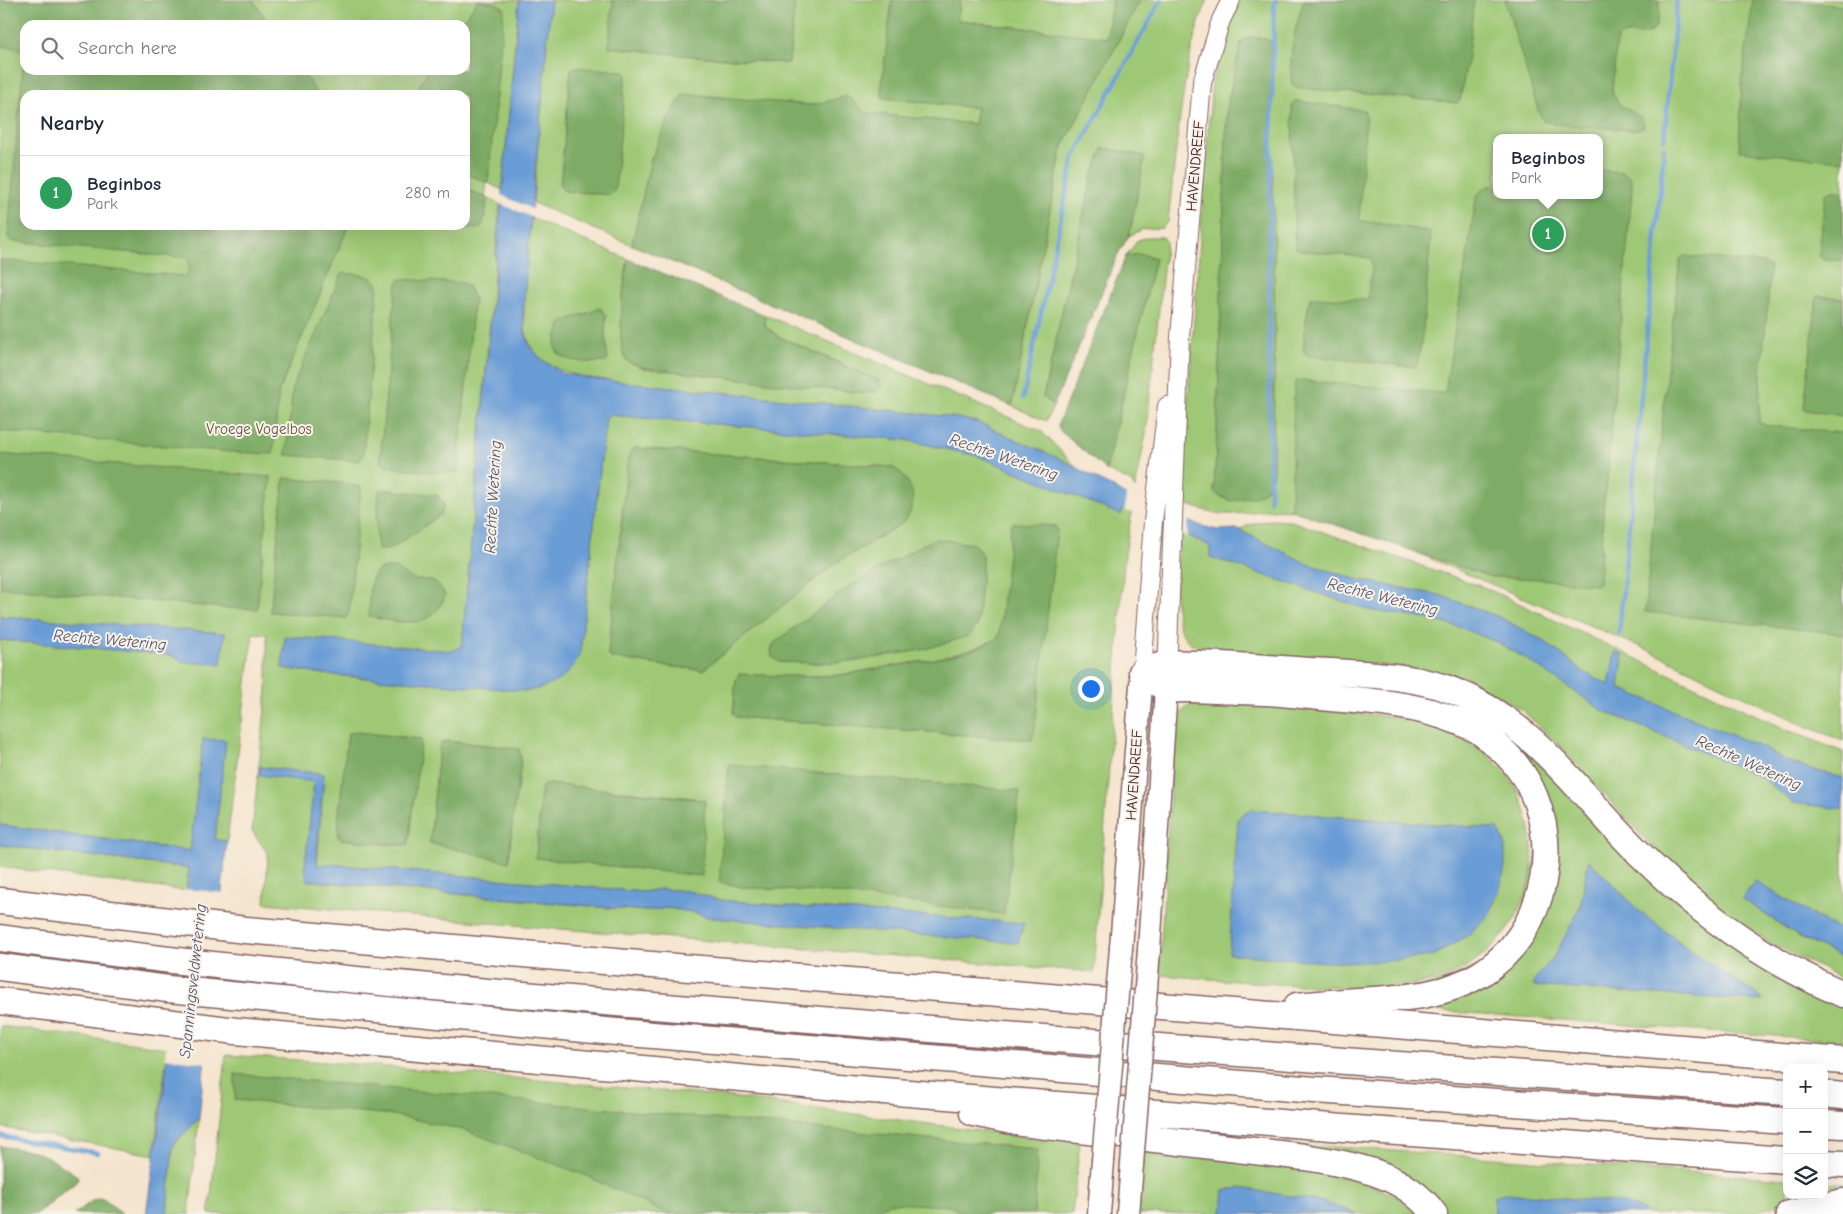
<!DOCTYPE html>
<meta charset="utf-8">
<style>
body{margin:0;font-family:"Comic Neue",sans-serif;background:#f2f2f3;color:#1f2937}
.controls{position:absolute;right:15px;bottom:15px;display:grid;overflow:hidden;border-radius:10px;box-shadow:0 5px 20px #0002}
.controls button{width:45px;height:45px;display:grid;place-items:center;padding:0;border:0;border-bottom:1px solid #e0e1e3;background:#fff;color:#1f2937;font:25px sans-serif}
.you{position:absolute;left:1090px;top:688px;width:18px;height:18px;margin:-12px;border:4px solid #fff;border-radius:50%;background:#1a73e8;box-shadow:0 0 0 8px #1a73e833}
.badge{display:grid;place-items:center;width:32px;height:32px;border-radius:50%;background:#111827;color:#fff;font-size:16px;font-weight:700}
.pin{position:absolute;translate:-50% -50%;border:2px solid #fff;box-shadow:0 1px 5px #0006}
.popup{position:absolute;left:1493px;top:134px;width:110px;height:65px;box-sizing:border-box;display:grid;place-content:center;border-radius:10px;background:#fff;filter:drop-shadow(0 1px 4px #0005);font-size:16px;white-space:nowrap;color:#747a83}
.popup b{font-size:19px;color:#1f2937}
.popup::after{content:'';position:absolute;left:50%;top:100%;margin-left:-10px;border:10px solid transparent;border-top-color:#fff}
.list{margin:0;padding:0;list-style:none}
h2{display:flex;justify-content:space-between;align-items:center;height:65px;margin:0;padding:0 20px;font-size:21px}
h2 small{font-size:16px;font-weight:400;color:#747a83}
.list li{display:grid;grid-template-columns:32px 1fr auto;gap:15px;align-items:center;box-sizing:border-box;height:75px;padding:0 20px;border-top:1px solid #e0e1e3}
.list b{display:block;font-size:19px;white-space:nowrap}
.list p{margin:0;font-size:16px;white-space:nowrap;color:#747a83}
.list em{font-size:16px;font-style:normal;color:#747a83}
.icon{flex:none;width:28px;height:28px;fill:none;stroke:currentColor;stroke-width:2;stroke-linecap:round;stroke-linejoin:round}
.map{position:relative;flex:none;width:1843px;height:1214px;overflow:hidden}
.search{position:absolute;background:#fff;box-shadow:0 5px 20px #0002;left:20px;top:20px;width:450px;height:55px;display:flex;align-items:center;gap:12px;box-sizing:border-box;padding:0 18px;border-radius:15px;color:#747a83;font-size:19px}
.panel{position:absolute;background:#fff;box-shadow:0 5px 20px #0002;left:20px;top:90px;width:450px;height:140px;border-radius:15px}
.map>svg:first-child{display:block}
</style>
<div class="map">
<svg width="1843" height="1214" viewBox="0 0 1843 1214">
<rect width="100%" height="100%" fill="#f7f3e8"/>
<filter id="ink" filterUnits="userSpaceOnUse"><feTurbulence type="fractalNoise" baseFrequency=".02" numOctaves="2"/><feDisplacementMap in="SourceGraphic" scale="10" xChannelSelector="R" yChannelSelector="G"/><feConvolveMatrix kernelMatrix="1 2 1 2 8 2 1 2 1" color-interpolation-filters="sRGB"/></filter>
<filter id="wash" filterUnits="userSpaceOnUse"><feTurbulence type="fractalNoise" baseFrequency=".0096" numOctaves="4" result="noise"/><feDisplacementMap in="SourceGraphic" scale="20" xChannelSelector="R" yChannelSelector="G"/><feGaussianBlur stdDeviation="1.12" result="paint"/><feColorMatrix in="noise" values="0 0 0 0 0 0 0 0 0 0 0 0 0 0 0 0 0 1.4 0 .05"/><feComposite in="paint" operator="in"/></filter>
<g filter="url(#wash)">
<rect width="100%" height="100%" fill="#f5e4cd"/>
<path fill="#9ec874" stroke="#747450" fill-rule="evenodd" d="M0,0H519L502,190L488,183L491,138L483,220L485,217L487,198L500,204L462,646L452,651L285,637L282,668L331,675L526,691L541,688L580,654L602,451L606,418L609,415L906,440L978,456L1121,514L1124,508L1132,510L1124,562L1094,972L536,927L265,903L268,854L252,831L267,690V634L253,633L227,841L215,840L225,740L203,739L191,851L0,825V640L171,655L183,662L220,664L225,634L0,616ZM25,25H465V70H25ZM25,95H465V225H25ZM636,448L892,467L902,473L903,523L834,564L703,670L666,666L612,658L608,655L628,458L632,449ZM1045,526H1055L1031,740L736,717L733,714L736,680L796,676L839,675L935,659L972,649L994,640L999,636ZM982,556V570L977,625L855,661L818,663L779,662ZM357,732L420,739L408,845L385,844L341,839L338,837L348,733ZM448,741L507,747L521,755L519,783L516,795L430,843L439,749L441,743ZM260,767L324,774L317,865L329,864L643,892L660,889L688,891L720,900L798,907L1023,923L858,929L712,918L692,912L668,908L645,911L308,881L305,867L314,782ZM549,784L694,798L543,785ZM1020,791L834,893L741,887Z
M551,0H613L610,47L682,55L786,63L789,61L795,0H892L881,92L883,98L977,108L974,124L865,113L840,98L812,105L778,103L693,94L651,159L632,245L533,203ZM571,70L565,191L560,187Z
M960,0H1112L1107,38L958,20Z
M1140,0H1208C1195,27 1189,59 1184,89C1177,133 1173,177 1168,222L1162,228L1143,229L1129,236L1145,156L1103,148L1092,177L1043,397L1054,405L1046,421L1012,406L1062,148Z
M1240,0H1843V741L1806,726L1648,650L1291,500V510C1269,508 1252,513 1232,514C1214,515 1198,508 1182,503L1183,464L1212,82L1230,22ZM1249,37L1262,38L1214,491L1217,432L1227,106L1241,43ZM1497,138H1599V195H1497Z
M531,218L628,259L622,299L629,362L645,368L862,393L876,392L880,381L778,336L765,326V315L1041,431L1078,469L977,422L952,417L588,378C526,364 521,342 525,284C527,262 529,240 531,218ZM600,308L606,315L605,334L564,321L591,312Z
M1148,237H1163L1166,241L1146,433L1135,489L1131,482L1106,470L1155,258C1145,253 1136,255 1126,256L1138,240Z
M1269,520L1291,521L1486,588L1790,731L1843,752V778L1793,764L1763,748L1618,688L1623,655L1615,652L1609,685L1584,672L1544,641L1499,617L1439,595L1359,580L1308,564L1239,530L1249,525Z
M1180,532L1210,546L1211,557L1369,610L1428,619L1462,628L1499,643L1525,658L1602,710L1764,778L1793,803L1843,809V931L1819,919L1755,882L1742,899L1798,936L1843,958V979L1767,941L1708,900L1663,859L1558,744L1522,710L1475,685L1439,674L1392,666L1207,650C1201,647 1191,645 1186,639C1168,617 1178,560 1180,532Z
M1404,693L1515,738L1675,898L1843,999V1041L1373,1006L1513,953L1546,813L1471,721ZM1589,860L1638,910L1687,948L1762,998V1001L1533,986L1535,979L1555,955L1580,908Z
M1208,699C1248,703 1288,707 1327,711C1350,713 1373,714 1395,717C1453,726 1511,755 1527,816C1533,839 1535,865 1528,888C1514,935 1478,968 1431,981C1411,987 1384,987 1363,987C1295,987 1227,980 1159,975L1174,732C1179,709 1186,705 1208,699ZM1252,810L1498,829L1446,949L1432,956L1408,958L1242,814Z
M0,845L189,868L186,891L0,867Z
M0,1026L168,1048L154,1155L0,1127Z
M226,1055L355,1064L731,1097L1046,1140L1080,1142L1072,1214H209Z
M199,1118L189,1214H167L173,1145Z
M1170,1135L1787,1179V1195H1824V1182L1843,1183V1198L1782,1204L1746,1214H1644L1645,1211L1494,1196L1495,1214H1441L1426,1195Z
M1145,1150L1304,1170L1365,1182L1399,1198L1416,1214H1357L1320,1201L1224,1190L1222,1214H1139Z"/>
<path fill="#7eac66" stroke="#646648" d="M0,0H253L270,25H25V70H301L318,95H25V225H349L279,391L273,454L230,452L0,431V260L185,276L188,273L189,260L187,258L11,241L8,238L24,52L14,48L0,46Z
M478,0L498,4L504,8L488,183L465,173V95H414L428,70H465V25H460Z
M613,0H795L789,61L786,63L682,55L609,47Z
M892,0H960L958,20L1107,38L1112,0H1140L1062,148L1012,406L632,245L651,159L668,119L683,94L812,105L848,96L866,113L974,124L977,108L883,98L881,92Z
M1304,0H1474L1468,56L1460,100L1457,103L1300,88L1292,85C1288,56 1295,27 1304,0Z
M1505,0H1660L1659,15L1655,29C1639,40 1632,28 1617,38L1612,93L1620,105L1642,118L1644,127L1634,130L1553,124L1543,121L1538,110Z
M1753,0H1782L1843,6V161L1739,151L1742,79Z
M1249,37L1262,38L1271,41L1275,323L1273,475L1266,490L1257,496L1231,501L1219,496L1214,491L1217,432L1227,106L1241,42Z
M574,67L624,71L626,74L615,190L610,195L565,191L560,187L571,70Z
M1295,101L1364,110L1366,115L1359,219L1362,221L1417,229L1431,233L1423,330L1417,365L1415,367L1309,356L1303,351L1305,325L1310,299L1314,297L1367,300L1372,267L1371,260L1368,258L1299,250L1295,247L1292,105Z
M1103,148L1145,156L1129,236L1119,252L1054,405L1043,398L1092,177Z
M1599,170L1622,172L1632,179V190L1606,491L1604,501L1599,583L1595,585L1540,579L1491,577L1291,510L1294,388L1296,381L1300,380L1442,393L1445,392L1476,199C1481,189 1486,186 1497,185V195H1599Z
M465,189L487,198L485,217L481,227L475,229L437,225H465Z
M1832,190L1843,192V261L1822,259L1819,256L1825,194Z
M1139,254L1155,258L1106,470L1059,430L1058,424L1126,256Z
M1684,256L1763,263L1770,267C1768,319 1759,371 1759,423L1773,426L1843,433V634L1645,612L1667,371L1680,259Z
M628,259L765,315V326L777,336L880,381L882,387L876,392L863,393L645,368C640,366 631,364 627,361C614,348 625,277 628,259Z
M342,273C354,274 374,273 378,286L363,457L359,461L286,455L293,386Z
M400,279L463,283L468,286L474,298L458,472C444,474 390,470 380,462L393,316L397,283Z
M1817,296L1843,298V416L1806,410L1804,407Z
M600,308L606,315L605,334L608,359L606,362C591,363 548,364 556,339C558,332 559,325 564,321L591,312Z
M636,448L892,467C914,480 920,504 903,523L834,564L703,670L666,666L612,658L608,655L628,458L632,449Z
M0,454L271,477L257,609L224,608L0,587Z
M284,478L341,483L361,487L349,612L346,618L270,612Z
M379,490H390L437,495L444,504L443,509L440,515L418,531L388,550H378L376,526Z
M1015,523L1055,526L1057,530L1035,727L1032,740L736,717L733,714L736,680L739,674C772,675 806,678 839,675C853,674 867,670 881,668C910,663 978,655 999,636L1011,525Z
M937,539L973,544L978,548L982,556V570L977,626L969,636L922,650L855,661L818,663L779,662L772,657L771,651L773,644L851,585L922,545Z
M395,568C400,571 404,575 408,577C426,585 434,572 445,595C443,604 435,614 426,619C414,626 381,620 369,616C370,602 366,573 383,568C386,568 391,568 395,568Z
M357,732L420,739L421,741L408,845L385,844L341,839L338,837L339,811L348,733Z
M448,741L519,749C523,764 518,780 516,795C512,817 511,840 509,862L430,843L439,749L441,743Z
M729,765L1020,791L1004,914L834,893L741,887L719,882Z
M549,784L705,800L702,876L536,858L541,790L543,785Z
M235,1074L1038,1149L1034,1214H965L948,1206L889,1203L870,1214H668L582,1174L464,1130L393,1115L235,1100Z
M0,1146L34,1151L50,1158L79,1177V1180L36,1214H0Z
M98,1198L105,1199L122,1214H74L92,1201Z"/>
<path fill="#6b9cd5" stroke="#5a5e80" d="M519,0H551L529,237L523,314L525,332L530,347L542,360L562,373L588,378L952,417L977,422L1017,440L1065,461L1124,494L1195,524L1217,530L1237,529L1308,564L1359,580L1439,595L1499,617L1544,641L1584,672L1609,685L1615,652L1623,655L1619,688L1763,748L1793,764L1843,778V809L1793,803L1763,778L1602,710L1525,658L1499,643L1462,628L1428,619L1369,610L1210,557V546L1132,510L1124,508L1121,515L978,456L906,440L609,415L606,418L602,451L580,654C568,679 553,686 527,691L331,675L282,668L285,636L452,651L462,646Z
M0,616L225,633L221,664L183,662L171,655L0,640Z
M203,739L226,740L215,840L227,841L199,1118L173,1145L167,1214H146L162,1103L189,868L0,845V825L190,851Z
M260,767L324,774L317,853V865L329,864L643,892L660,889L688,891L720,900L798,907L1024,923L1018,943L712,918L692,912L668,908L645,911L307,880L305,867L314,782L259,775Z
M1252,810L1498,829L1505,842V867L1499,892L1488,916L1467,936L1432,956L1379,962H1329L1229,954L1238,819L1242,814Z
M1589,860L1638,910L1687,948L1762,998V1001L1533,986L1535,979L1555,955L1580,908Z
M1755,881L1819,919L1843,931V958L1798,936L1742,899Z
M1241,1188L1320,1201L1357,1214H1222L1224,1190Z
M1505,1193L1623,1203L1645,1211L1644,1214H1495L1494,1196Z"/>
<path fill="#f5e4cd" d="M499,194L534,210V218L498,203Z
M1126,492L1189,518L1187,537L1125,510Z
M184,889L224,893L207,1063L165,1058Z"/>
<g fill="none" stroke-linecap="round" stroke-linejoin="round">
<path stroke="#6b9cd5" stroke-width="4.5" d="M1664,140L1677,0
M1023,398L1074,157L1161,0
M1270,500L1269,251L1274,4L1276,0
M1619,634L1664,148
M0,1136L98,1153"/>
</g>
</g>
<g filter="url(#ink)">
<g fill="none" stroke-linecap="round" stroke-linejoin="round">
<defs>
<path id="minor" d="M1142,672L1153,522L1167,406
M1167,673L1180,337L1202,83L1221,20L1231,0"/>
<path id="major" d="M1121,948L1142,672
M1149,950L1166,688
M1099,1214L1103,1161
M1128,1214L1132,1164"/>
<path id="highway" d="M1142,672C1149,677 1158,685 1166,688C1173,690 1184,689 1191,689C1216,690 1241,691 1265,692C1287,693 1309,696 1331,698C1381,702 1430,706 1476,729C1483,733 1489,739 1495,744C1569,803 1560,926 1479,975C1442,997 1401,998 1359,1001C1339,1002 1318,1004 1297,1006
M1142,672C1150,670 1160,665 1169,664C1178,663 1188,664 1198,664C1230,665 1263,668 1295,670C1348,674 1412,672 1461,694C1538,728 1579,793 1636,850C1696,911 1765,961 1843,994
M0,901L246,930L627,963L1843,1061
M0,938C253,974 508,994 762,1015C1103,1044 1445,1069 1787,1092
M0,967L168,989L605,1031L1315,1090L1787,1121
M0,1001L236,1031L859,1089L1356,1129L1787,1160
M1824,1094L1843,1096
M973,1113L1022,1123L1304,1157C1350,1164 1405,1173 1434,1214
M1824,1124L1843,1125
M1824,1163L1843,1164
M1789,1214L1843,1202"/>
</defs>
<use href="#minor" stroke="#866464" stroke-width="20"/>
<use href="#major" stroke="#866464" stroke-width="25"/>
<use href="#highway" stroke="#866464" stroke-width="29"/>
<use href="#minor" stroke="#fff" stroke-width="18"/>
<use href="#major" stroke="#fff" stroke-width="22"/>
<use href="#highway" stroke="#fff" stroke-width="26"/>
<defs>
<path id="major-bridge" d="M1103,1161L1121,948
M1132,1164L1149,950"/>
</defs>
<use href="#major-bridge" stroke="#866464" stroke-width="25" stroke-linecap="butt"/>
<use href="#major-bridge" stroke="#fff" stroke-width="22"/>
</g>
</g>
<g text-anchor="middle" stroke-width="4" stroke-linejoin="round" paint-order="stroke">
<g font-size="15" fill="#4a1f2b" stroke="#f7f3e8">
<text transform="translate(1195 166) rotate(-85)" y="5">HAVENDREEF</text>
<text transform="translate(1134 775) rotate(-86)" y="5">HAVENDREEF</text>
</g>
<g font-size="15" fill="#635241" stroke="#f7f3e8">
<text x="259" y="434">Vroege Vogelbos</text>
</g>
<g font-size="16" font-style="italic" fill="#57516f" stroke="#f7f3e8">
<text transform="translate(1004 456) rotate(19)" y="6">Rechte Wetering</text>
<text transform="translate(492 497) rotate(-87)" y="6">Rechte Wetering</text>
<text transform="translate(1383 596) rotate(14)" y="6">Rechte Wetering</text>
<text transform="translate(110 639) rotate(5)" y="6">Rechte Wetering</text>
<text transform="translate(1749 762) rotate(24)" y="6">Rechte Wetering</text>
<text transform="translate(192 981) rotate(-84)" y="6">Spanningsveldwetering</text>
</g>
</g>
</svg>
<div class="controls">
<button>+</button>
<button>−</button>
<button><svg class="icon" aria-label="layers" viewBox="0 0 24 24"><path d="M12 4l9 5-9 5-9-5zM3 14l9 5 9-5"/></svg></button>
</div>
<div class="you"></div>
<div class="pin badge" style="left:1548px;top:234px;background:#2e9e5b">1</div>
<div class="popup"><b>Beginbos</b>Park</div>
<div class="search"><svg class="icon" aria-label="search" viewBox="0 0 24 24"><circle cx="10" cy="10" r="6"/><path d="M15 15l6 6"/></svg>Search here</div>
<section class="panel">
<h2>Nearby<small></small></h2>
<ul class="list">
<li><span class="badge" style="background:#2e9e5b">1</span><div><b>Beginbos</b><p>Park</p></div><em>280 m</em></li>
</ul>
</section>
</div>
